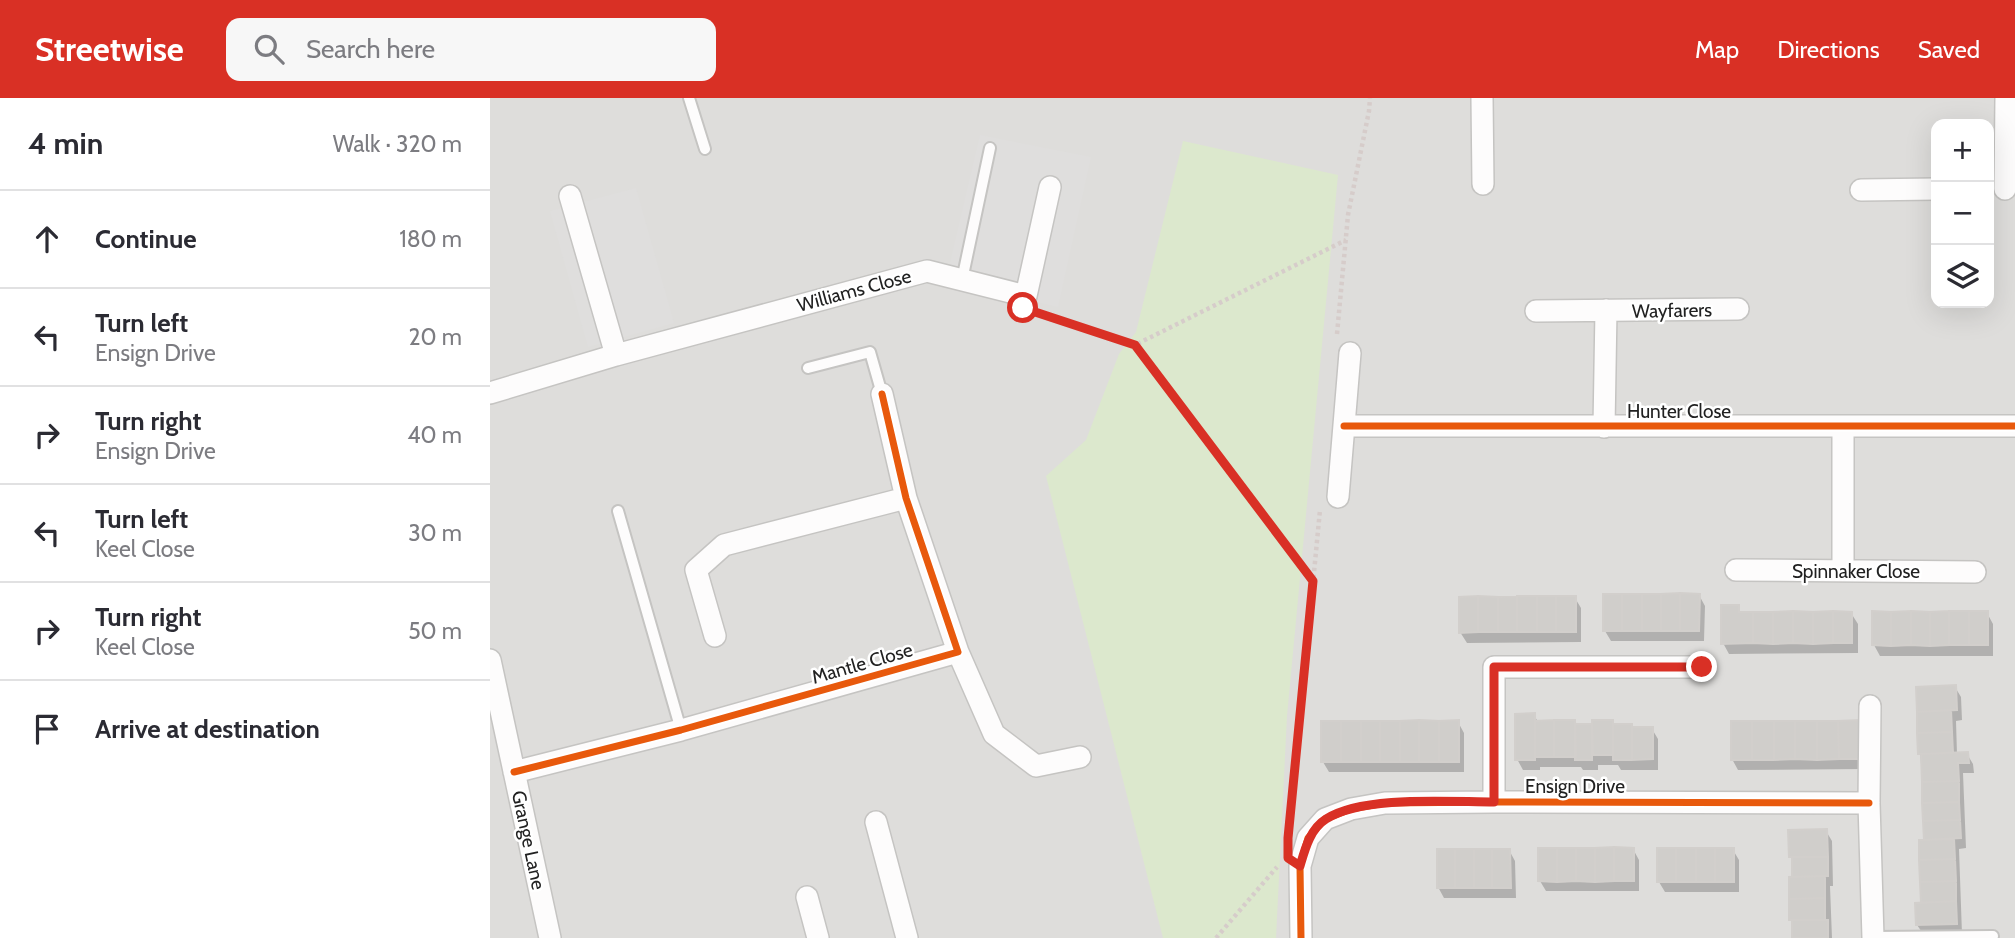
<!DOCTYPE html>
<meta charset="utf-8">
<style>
body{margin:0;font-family:Cabin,sans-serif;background:#f7f7f7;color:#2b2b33}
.controls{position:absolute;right:21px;top:21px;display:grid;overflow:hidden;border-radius:14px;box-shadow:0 7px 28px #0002}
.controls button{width:63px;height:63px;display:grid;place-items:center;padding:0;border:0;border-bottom:2px solid #e1e1e2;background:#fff;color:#2b2b33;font:35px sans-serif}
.stop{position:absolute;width:21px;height:21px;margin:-16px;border:5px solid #d93025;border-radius:50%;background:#fff}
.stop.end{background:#d93025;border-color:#fff;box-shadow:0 2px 7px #0008}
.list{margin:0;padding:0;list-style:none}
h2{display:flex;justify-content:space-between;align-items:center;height:91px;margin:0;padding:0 28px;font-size:30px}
h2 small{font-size:23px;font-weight:400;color:#7c7c81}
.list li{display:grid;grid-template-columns:46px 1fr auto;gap:21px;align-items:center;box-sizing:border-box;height:98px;padding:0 28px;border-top:2px solid #e1e1e2}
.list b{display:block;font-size:26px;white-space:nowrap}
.list p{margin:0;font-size:23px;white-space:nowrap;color:#7c7c81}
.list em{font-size:23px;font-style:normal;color:#7c7c81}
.icon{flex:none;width:38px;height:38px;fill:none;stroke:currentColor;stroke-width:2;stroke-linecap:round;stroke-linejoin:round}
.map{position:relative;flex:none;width:1525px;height:840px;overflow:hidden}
header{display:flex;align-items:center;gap:42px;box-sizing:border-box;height:98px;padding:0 35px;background:#d93025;color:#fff}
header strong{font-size:33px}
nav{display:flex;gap:38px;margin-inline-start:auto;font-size:24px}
.search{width:490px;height:63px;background:#f7f7f7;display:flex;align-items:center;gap:18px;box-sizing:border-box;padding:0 24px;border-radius:14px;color:#7c7c81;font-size:26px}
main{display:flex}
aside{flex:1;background:#fff}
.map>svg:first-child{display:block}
</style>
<header>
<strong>Streetwise</strong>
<div class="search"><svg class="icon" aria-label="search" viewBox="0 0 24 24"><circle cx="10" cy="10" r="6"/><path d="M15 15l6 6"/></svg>Search here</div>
<nav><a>Map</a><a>Directions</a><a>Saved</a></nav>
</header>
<main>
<aside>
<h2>4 min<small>Walk · 320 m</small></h2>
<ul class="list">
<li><svg class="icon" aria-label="ahead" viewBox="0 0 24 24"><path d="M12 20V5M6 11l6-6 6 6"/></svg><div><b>Continue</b></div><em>180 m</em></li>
<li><svg class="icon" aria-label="left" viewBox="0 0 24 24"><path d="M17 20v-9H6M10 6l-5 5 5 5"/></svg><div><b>Turn left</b><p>Ensign Drive</p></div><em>20 m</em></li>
<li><svg class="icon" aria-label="right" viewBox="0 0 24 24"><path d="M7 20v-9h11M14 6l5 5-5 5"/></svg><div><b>Turn right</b><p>Ensign Drive</p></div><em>40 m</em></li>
<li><svg class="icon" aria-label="left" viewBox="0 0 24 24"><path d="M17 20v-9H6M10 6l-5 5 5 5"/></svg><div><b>Turn left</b><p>Keel Close</p></div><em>30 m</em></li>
<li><svg class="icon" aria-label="right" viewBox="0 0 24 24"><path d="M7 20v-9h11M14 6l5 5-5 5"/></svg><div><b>Turn right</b><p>Keel Close</p></div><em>50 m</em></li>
<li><svg class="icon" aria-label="arrive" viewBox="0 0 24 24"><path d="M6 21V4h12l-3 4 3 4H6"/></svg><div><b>Arrive at destination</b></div></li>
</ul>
</aside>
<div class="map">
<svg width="1525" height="840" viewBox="0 0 1525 840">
<rect width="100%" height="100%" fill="#efedea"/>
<path fill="#dedddb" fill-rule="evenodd" d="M0,0H1525V840H0ZM1446,26H1499V205H1446Z"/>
<path fill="#dce8cd" d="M693,43L848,77L797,618L786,840H673L556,378L596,342L629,256L646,234Z"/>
<path fill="#dfdedd" d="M490,37L601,59L568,209L456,182Z
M146,90L184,225L98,249L60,113Z"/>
<path fill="#0003" d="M1209,497L1215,508L1214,543H1121L1115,533Z
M1085,500L1091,510V544L977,545L970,534Z
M1248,509L1251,515H1361L1368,526V555L1239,556L1233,545Z
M1497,515L1503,526V558H1390L1384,547Z
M1465,589L1471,599L1472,622L1466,623L1467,656H1477L1483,666L1484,675H1473L1476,750L1469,751L1472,836L1434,837L1427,827L1433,806L1435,743L1427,590Z
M1044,617L1048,624H1084L1087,628H1104L1122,624L1124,628L1142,631H1162L1168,641V672H1131L1128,667H1108V672H1093L1091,669H1050V672H1033L1027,661Z
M968,624L974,635V674H839L833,664Z
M1369,624L1375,671L1248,672L1242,661Z
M1336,733L1342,743L1343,788H1340L1342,840H1303L1304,764L1301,759Z
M1143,751L1149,762V793H1056L1050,783Z
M1019,752L1025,763L1026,800H954L948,789Z
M1243,752L1249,762V794H1175L1169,784Z"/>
<path fill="#d0cecb" stroke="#d2cfcc" stroke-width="2" d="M1190,495V533H1171V496Z
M1190,495L1210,496L1209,533H1190Z
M1113,496H1132V533H1113Z
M1132,496H1152V533H1132Z
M1152,496H1171V533H1152Z
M988,498V534L969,535V499Z
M988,498L1008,499V534H988Z
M1027,498V534H1008V499Z
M1027,498H1047V534H1027Z
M1047,498H1066V534H1047Z
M1066,498H1086V534H1066Z
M1231,507H1249V514H1263V545L1231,546Z
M1303,513V545L1283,546V514Z
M1303,513L1323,514V546L1303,545Z
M1343,513V545L1323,546V514Z
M1343,513L1362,514V545H1343Z
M1382,513L1401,514V548L1382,547Z
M1421,513V547L1401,548V514Z
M1421,513L1440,514V548L1421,547Z
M1459,513V547L1440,548V514Z
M1459,513H1479V547H1459Z
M1479,513H1498V547H1479Z
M1263,514H1283V546L1263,545Z
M1466,587L1467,612L1427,614L1426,589Z
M1461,612L1462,634L1427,635V614Z
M1045,615V662H1025V616Z
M929,622V664H910V623Z
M929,622L949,623V664H929Z
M969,622V664H949V623Z
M1064,622V659H1045V623Z
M1064,622H1085L1086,659H1064Z
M1102,622H1123V657H1103Z
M1370,622V661H1349L1348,623Z
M831,623H851V664H831Z
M851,623H871V664H851Z
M871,623H890V664H871Z
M890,623H910V664H890Z
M1241,623H1262V662H1241Z
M1262,623H1284V662H1262Z
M1284,623H1305V661L1284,662Z
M1305,623H1327V662L1305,661Z
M1327,623H1348L1349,661L1327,662Z
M1085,626H1102V662H1085Z
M1123,626H1142V662H1123Z
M1142,629H1163V661L1142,662Z
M1462,634L1463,655L1428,656L1427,635Z
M1478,654L1479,665H1468L1469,683L1432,684L1431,656Z
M1469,683V704L1432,705V684Z
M1469,704L1470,722L1433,723L1432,705Z
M1470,722L1471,740L1434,742L1433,723Z
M1337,731L1338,759H1299L1298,732Z
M1464,741L1465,761L1429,762V742Z
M1124,749V783L1105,784V750Z
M1124,749L1144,750V783H1124Z
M1048,750H1067V784L1048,783Z
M1067,750H1086V783L1067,784Z
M1086,750H1105V784L1086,783Z
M1167,750H1186V784H1167Z
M1186,750H1206V784H1186Z
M1206,750H1225V784H1206Z
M1225,750H1244V784H1225Z
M947,751H965V790H947Z
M965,751H984V790H965Z
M984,751H1002V790H984Z
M1002,751H1020L1021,790H1002Z
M1302,759H1338V778L1302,779Z
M1465,761L1466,783L1430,784L1429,762Z
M1335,778V800L1299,801V779Z
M1466,783V803L1431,805L1430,784Z
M1335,800V822H1299V801Z
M1466,803L1467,826L1426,827L1425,805Z
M1302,822H1338V840H1302Z"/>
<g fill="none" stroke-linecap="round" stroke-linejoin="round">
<defs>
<path id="service" d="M199,0L215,51
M472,182L500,50
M318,270L380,254L392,296
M128,413L191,632
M1383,839L1503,838"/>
<path id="minor" d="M992,0L993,86
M1515,91L1516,0
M1371,92L1446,91
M80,98L126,257
M1046,213L1248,211
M0,295L126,257L437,173L536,198L560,89
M854,328H1525
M1114,329L1116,212
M848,399L860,255
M1246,472L1485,474
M1353,473V329
M225,538L206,472L234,447L416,400
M468,554L504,636L546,668L590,659
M0,562L60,840
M1380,608L1379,705L1383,840
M24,674L191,632L468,554L416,400L392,296
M1004,704V569H1212
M386,724L417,840
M317,799L328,840
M811,840L810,768L818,740L835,721L861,711L895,705L1004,704L1379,705"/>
</defs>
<use href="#service" stroke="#c5c4c2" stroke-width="14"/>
<use href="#minor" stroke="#c5c4c2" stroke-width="24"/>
<path stroke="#d6ccca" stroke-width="4.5" stroke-dasharray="3.5 3.5" stroke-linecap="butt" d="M548,215L645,247L856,142
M847,236L858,117L879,13L880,0
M645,247L823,482
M800,724L830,412
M726,840L787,769"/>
<use href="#service" stroke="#fdfcfc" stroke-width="10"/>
<use href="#minor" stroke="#fdfcfc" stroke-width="21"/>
<defs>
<path id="cycleway" d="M854,328H1525
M24,674L191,632L468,554L416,400L392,296
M811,840L810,768L818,740L835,721L861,711L895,705L1004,704L1379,705"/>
</defs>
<use href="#cycleway" stroke="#fff" stroke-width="11"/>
<use href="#cycleway" stroke="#e8590c" stroke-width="7"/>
</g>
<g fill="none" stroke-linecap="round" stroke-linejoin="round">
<path stroke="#d93025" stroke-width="9" d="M533,210L645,247L823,483L798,740V760L810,768C815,751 820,731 836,721C873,697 960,704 1004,704V569H1212"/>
</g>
<g text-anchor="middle" stroke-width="5" stroke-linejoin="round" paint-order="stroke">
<g font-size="19" fill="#212121" stroke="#fff">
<text transform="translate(364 192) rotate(-15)" y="7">Williams Close</text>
<text transform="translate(1182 212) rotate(-1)" y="7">Wayfarers</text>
<text x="1189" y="320">Hunter Close</text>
<text x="1366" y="480">Spinnaker Close</text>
<text transform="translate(372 565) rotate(-16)" y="7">Mantle Close</text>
<text x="1085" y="695">Ensign Drive</text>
<text transform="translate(39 742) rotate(78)" y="7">Grange Lane</text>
</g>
</g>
</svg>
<div class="controls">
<button>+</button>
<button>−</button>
<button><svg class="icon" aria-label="layers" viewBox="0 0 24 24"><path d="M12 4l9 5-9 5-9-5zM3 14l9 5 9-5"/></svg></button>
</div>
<div class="stop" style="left:533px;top:210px"></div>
<div class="stop end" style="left:1212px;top:569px"></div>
</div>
</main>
